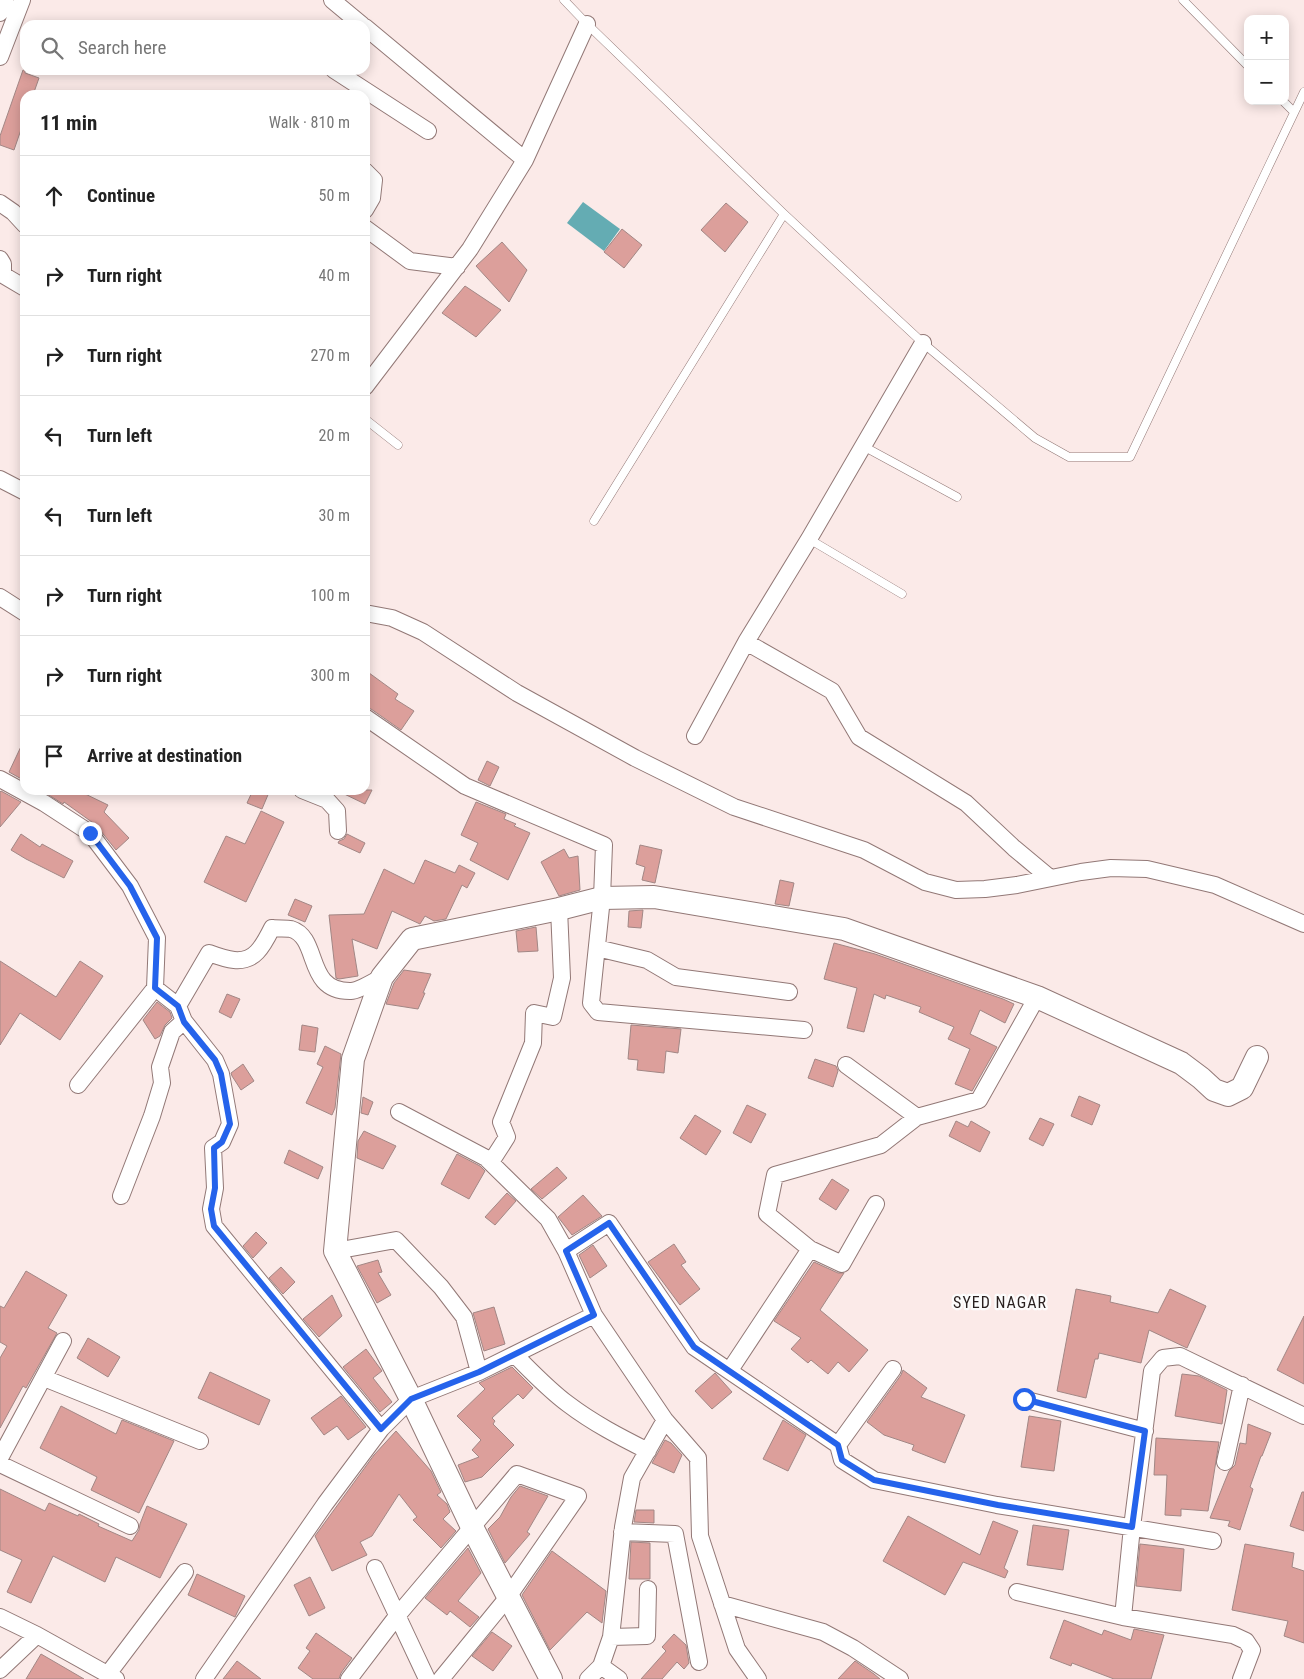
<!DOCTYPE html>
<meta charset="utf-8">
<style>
body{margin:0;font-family:"Roboto Condensed",sans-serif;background:#f6f6f6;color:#222}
.controls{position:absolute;right:15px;top:15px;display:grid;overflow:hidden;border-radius:10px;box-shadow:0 2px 12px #0003}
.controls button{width:45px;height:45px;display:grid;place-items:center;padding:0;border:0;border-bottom:1px solid #e0e0e0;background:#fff;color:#222;font:25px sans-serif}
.stop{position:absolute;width:15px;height:15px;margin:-11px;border:4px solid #2563eb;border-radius:50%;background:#fff}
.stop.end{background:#2563eb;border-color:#fff;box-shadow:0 1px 5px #0008}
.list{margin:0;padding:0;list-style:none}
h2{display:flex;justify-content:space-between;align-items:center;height:65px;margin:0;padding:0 20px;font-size:21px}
h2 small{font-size:16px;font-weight:400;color:#767676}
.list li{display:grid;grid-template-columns:32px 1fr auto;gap:15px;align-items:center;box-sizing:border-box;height:80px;padding:0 20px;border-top:1px solid #e0e0e0}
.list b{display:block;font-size:19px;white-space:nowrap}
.list em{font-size:16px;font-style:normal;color:#767676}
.icon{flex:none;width:28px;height:28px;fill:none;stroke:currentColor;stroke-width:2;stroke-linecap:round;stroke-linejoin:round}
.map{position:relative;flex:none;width:1304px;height:1679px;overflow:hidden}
.search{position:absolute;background:#fff;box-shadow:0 2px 12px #0003;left:20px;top:20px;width:350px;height:55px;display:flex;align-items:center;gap:12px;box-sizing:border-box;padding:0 18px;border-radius:15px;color:#767676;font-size:19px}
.panel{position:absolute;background:#fff;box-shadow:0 2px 12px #0003;left:20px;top:90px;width:350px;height:705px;border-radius:15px}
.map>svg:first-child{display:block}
</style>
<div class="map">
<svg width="1304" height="1679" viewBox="0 0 1304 1679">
<rect width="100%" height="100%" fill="#fbeae8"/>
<path fill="#64acb3" d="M583,202L620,229L604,251L567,223Z"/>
<path fill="#dc9f9b" stroke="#a28785" d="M23,70H25V73L39,78L33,95H25V118L14,150L0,145V136Z
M726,203L748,222L725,252L701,230Z
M622,229L642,245L624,268L604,252Z
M502,242L527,270L509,302L476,266Z
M465,286L501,310L476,337L442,313Z
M365,670L398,694L395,699L414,711L401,730L371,709L365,707Z
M25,738V781L9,772Z
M487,761L499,767L490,786L478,780Z
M41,790H77L108,805L104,812L129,838L116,850L96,825L64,802L63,804Z
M253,790H270L262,809L247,803Z
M336,790H372L365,804Z
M1,791L21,802L0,827V792Z
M476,802L506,814L504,819L516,824L514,826L530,833L508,880L470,860L478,843L461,835Z
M261,811L284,822L246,902L204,882L226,836L245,844Z
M21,834L40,847L42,844L73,861L64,878L26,859L11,850Z
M347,834L365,843L360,853L338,843L339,841L344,839Z
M640,845L662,850L655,883L642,880L645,867L636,864Z
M564,849L569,858L578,856L580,890L559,896L541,862Z
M425,860L455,873L459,865L475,873L467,888L462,885L446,919L434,921L425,916L420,924L392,911L377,949L352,939L358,976L339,979L336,978L329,915L364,914L384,869L414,884Z
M780,880L794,883L789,906L775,904Z
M295,899L312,906L305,922L288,915Z
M643,910L641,928L628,927L629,911Z
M536,927L538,951L518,952L516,931Z
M834,943L875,954L1003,999L1014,1004L1005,1023L980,1010L970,1034L997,1047L972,1091L955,1084L970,1049L948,1039L954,1027L919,1012L921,1007L886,995L885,999L874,994L864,1032L847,1028L857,988L824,979Z
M0,961L56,997L80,961L103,976L60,1040L20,1013L0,1045Z
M404,970L431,974L423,993H425L418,1009L386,1004L394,983Z
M227,994L240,999L231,1018L219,1012Z
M157,1002L170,1012L172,1018L165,1025L160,1036L155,1039L143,1020Z
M302,1025L318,1028L315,1052L299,1050Z
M631,1025L681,1029L678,1053L666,1051L664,1073L637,1070L638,1060L628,1059Z
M325,1046L341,1054L335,1108L332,1115L306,1103L323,1067L317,1064Z
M815,1059L836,1066L838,1071L833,1087L808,1078Z
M243,1064L254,1081L241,1090L232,1076L231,1073Z
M1079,1096L1100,1105L1092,1125L1071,1116Z
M363,1097L373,1102L368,1115L361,1113Z
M747,1105L766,1114L751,1143L733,1133Z
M695,1115L721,1131L706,1155L680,1138Z
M1040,1118L1054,1124L1043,1146L1029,1139Z
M956,1121L968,1127L971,1121L990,1132L980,1152L949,1136Z
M364,1131L396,1146L383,1169L357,1158L358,1141Z
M289,1150L323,1167L318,1179L284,1163Z
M457,1154L480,1166L485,1171L469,1199L441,1184Z
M557,1167L567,1178L542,1199L531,1189Z
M832,1179L849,1190L836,1210L819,1199Z
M507,1193L516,1201L495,1225L485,1217Z
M583,1195L602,1216L572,1235L558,1217Z
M256,1232L267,1243L253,1258L243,1246Z
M674,1244L686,1262L681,1265L700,1289L680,1305L648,1262Z
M593,1245L607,1266L590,1278L579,1255Z
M378,1260L382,1272L378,1273L391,1295L377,1303L357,1266Z
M814,1262L838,1273H844L820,1310L868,1350L849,1372L838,1362L828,1374L811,1360L808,1363L791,1349L801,1338L774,1321Z
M281,1267L295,1282L283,1294L269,1278Z
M26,1271L67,1295L48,1328L57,1333L26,1388L23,1386L0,1428V1358L7,1346L0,1342V1306L4,1308Z
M1076,1289L1111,1296L1110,1302L1158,1313L1170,1289L1206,1306L1187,1348L1149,1330L1141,1363L1099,1353L1098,1359H1095L1086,1398L1057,1391Z
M332,1295L342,1316L319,1337L303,1319Z
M494,1307L505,1344L484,1351L473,1313Z
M1304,1316V1384L1277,1370Z
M88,1338L120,1357L108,1377L77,1358Z
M366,1349L382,1371L373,1378L392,1402L380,1412L343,1367Z
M512,1367L533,1388L523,1399L518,1394L492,1418L495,1421L493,1424L514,1445L482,1477L465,1482L458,1465L479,1457L472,1450L481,1440L457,1416L485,1389L479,1383Z
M903,1370L927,1388L921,1397L965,1415L945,1463L912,1450L914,1445L884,1435L867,1422L901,1375Z
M210,1372L270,1400L259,1425L198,1398Z
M715,1373L732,1392L712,1409L695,1391Z
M1182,1374L1199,1376L1227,1390L1222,1424L1175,1416Z
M341,1396L366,1427L348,1440L337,1426L324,1435L311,1418Z
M61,1406L116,1434L122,1420L174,1441L139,1513L91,1490L97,1477L40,1448Z
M1029,1416L1061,1421L1054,1471L1021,1467Z
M783,1420L806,1435L788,1471L763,1459Z
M1248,1424L1271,1433L1262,1456H1261L1250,1487L1253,1489L1240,1530L1228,1526L1230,1521L1210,1518L1229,1471L1235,1465L1240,1443L1246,1444Z
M396,1431L431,1471L441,1492L437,1495L447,1504L450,1512L443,1519L456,1531L441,1548L413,1520L417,1517L399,1494L372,1536L360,1542L367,1555L332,1571L315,1536L374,1455Z
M1156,1438L1219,1442L1208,1511L1181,1509V1516L1165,1515L1167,1475H1154Z
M665,1440L671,1443L682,1455L674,1473L652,1463Z
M520,1486L548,1496L527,1532L530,1534L505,1563L488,1529L500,1517L511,1497Z
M0,1489L45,1511L49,1503L78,1516L79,1514L99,1524L98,1526L132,1541L139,1530L140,1524L147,1506L187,1524L160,1578L116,1557L105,1582L53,1556L31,1603L7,1592L22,1560L0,1550Z
M1302,1492H1304V1531L1290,1526Z
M636,1510H654V1523L634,1522Z
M908,1516L980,1555L993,1521L1018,1531L1004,1568L1008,1571L1005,1578L963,1562L945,1595L883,1561Z
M1033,1525L1069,1530L1063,1570L1027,1565Z
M631,1542L650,1543V1579H629Z
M1140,1544L1184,1549L1181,1591L1136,1586Z
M1245,1544L1294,1553L1292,1567L1304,1571V1643L1284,1636L1288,1621L1232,1610Z
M468,1548L481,1573L458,1601L479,1617L470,1627L450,1611L447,1615L425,1598Z
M552,1551L606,1591L602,1623L587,1612L550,1650L522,1595Z
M197,1574L245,1596L235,1617L188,1595Z
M310,1577L325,1608L309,1616L294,1585Z
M1064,1620L1102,1635L1104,1630L1131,1640L1134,1629L1164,1635L1151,1679H1114L1072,1663L1071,1666L1050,1658Z
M492,1632L512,1646L493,1671L472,1656Z
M316,1633L352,1658L341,1673L339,1679H313L298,1668L310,1651L306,1648Z
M674,1634L686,1645L689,1663L684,1669L677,1662L662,1679H641L666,1651L662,1647Z
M41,1654L84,1679H26Z
M237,1661L261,1679H223Z
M855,1661L874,1674L880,1679H838Z"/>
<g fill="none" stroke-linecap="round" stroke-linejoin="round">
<defs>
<path id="lane" d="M564,0L587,24L784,214L923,343L1035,438L1069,457H1130L1304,92
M1183,0L1248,66
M1283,101L1294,112
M365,419L398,445
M863,446L957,497
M594,521L784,214
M809,539L902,594"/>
<path id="street" d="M332,0L362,25
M0,13L5,0
M365,27L525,160
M0,57L22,0
M334,70L428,131
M365,171L374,180L372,198L365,210
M0,203L13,212L25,225
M365,228L410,261L457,267
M0,259L3,264V275L25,288
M365,387L470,249L525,160L587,24
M0,479L25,492
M0,597L25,613
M365,613L392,618L423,632L517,693L635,758L734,807L864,850L925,882L956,890L985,889L1017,885L1081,872L1111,868L1147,869L1215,885L1304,924
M746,642L832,691L859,737L966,803L1014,848L1050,878
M365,717L465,786L604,845L602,898L591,1003L598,1012L804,1030
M695,736L746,642L809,539L923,343
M0,779L44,803L90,833L130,886L157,938L155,988L78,1085
M302,790L327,800L337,811L338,831
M597,948L647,960L676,977L789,992
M155,988L178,1006L184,1021L215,1060L221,1074L230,1124L222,1142L213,1148L215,1188L211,1209L214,1226L381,1429
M178,1006L209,953C225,959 244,966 257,952C263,946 268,936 272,928C278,929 286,928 291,929C321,938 304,992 351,991C358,991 375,981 382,977
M846,1065L917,1117
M399,1112L486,1158L548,1219L566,1251L594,1315L665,1420L698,1458L700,1536L737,1649L758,1679
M491,1162L507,1137L501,1122L533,1043L534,1013L553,1017L562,978L559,909
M121,1196L152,1116L162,1083L160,1067L172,1032L184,1021
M810,1249L842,1264L876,1204
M335,1251L396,1240L441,1287L464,1317L479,1372
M566,1251L609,1223L694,1347L838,1445L842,1460L874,1480L997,1505L1213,1541
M515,1355C532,1372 549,1390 568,1404C593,1423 620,1437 648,1451
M730,1370L810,1249L767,1214L775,1175L881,1145L917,1117L979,1100L1037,997
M44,1378L200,1441
M1023,1399L1145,1431
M838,1445L893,1369
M0,1458L63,1341
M1225,1462L1242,1385
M0,1464L130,1526
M622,1532L675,1534L699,1662
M375,1568L427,1679
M1017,1592L1123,1617L1233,1635L1246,1641L1252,1650L1241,1679
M722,1604L823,1632L853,1648L900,1679
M0,1617L37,1635L116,1679
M1123,1617L1132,1527L1152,1371L1163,1358L1180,1356L1304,1416
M611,1637L647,1636L648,1589
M601,1666L619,1679
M0,1670L37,1635
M108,1674L185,1572
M204,1679L325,1504L381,1429L411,1399L479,1372L594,1315
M349,1679L397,1616L517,1474L578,1496L508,1597L441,1679
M588,1679L601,1666L611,1637L623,1527L632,1478L665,1420"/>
<path id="secondary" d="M551,1679L472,1527L411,1399L335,1251L353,1059L382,977L412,939L559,909L602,898L654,897L844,929L1037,997L1181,1063L1201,1078L1214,1090L1228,1095L1242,1088L1257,1057"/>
</defs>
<use href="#lane" stroke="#927876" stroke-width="9"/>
<use href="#street" stroke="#927876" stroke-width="18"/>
<use href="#secondary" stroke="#927876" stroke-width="24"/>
<use href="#lane" stroke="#fff" stroke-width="8"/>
<use href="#street" stroke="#fff" stroke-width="16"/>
<use href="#secondary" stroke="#fff" stroke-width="22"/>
</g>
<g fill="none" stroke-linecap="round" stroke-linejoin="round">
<path stroke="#2563eb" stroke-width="6" d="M90,833L130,886L157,938L155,988L178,1006L184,1022L215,1060L221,1074L230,1124L222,1142L214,1148L215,1188L211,1209L214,1226L381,1429L411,1399L479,1372L594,1315L566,1251L609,1223L694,1347L838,1445L842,1460L874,1480L998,1505L1132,1527L1145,1431L1024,1399"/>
</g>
<g text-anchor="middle" stroke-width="4.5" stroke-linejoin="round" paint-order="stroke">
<g font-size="16" letter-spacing="1" fill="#291f1e" stroke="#fcfcfc">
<text x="1000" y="1308">SYED NAGAR</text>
</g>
</g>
</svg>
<div class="controls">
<button>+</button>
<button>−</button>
</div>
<div class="stop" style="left:1024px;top:1399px"></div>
<div class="stop end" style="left:90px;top:833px"></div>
<div class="search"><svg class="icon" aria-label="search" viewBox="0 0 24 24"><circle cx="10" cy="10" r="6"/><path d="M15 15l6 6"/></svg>Search here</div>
<section class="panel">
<h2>11 min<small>Walk · 810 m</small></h2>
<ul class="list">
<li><svg class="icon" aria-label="ahead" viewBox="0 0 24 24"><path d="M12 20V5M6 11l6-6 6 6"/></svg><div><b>Continue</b></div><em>50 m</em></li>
<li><svg class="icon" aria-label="right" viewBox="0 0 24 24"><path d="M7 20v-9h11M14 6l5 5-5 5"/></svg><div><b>Turn right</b></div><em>40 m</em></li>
<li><svg class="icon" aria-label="right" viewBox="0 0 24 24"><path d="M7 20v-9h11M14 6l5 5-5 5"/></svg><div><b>Turn right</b></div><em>270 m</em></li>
<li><svg class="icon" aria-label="left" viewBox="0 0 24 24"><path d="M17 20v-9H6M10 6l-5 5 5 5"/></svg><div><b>Turn left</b></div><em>20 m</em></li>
<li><svg class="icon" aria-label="left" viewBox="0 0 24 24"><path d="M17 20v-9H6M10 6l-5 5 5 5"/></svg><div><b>Turn left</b></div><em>30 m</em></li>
<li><svg class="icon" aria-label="right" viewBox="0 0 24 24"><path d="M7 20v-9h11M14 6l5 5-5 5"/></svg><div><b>Turn right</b></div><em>100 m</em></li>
<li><svg class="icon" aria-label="right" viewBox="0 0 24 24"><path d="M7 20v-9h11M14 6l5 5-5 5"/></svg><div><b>Turn right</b></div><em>300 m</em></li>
<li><svg class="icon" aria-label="arrive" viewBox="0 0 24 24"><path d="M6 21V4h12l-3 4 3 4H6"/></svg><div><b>Arrive at destination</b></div></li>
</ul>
</section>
</div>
